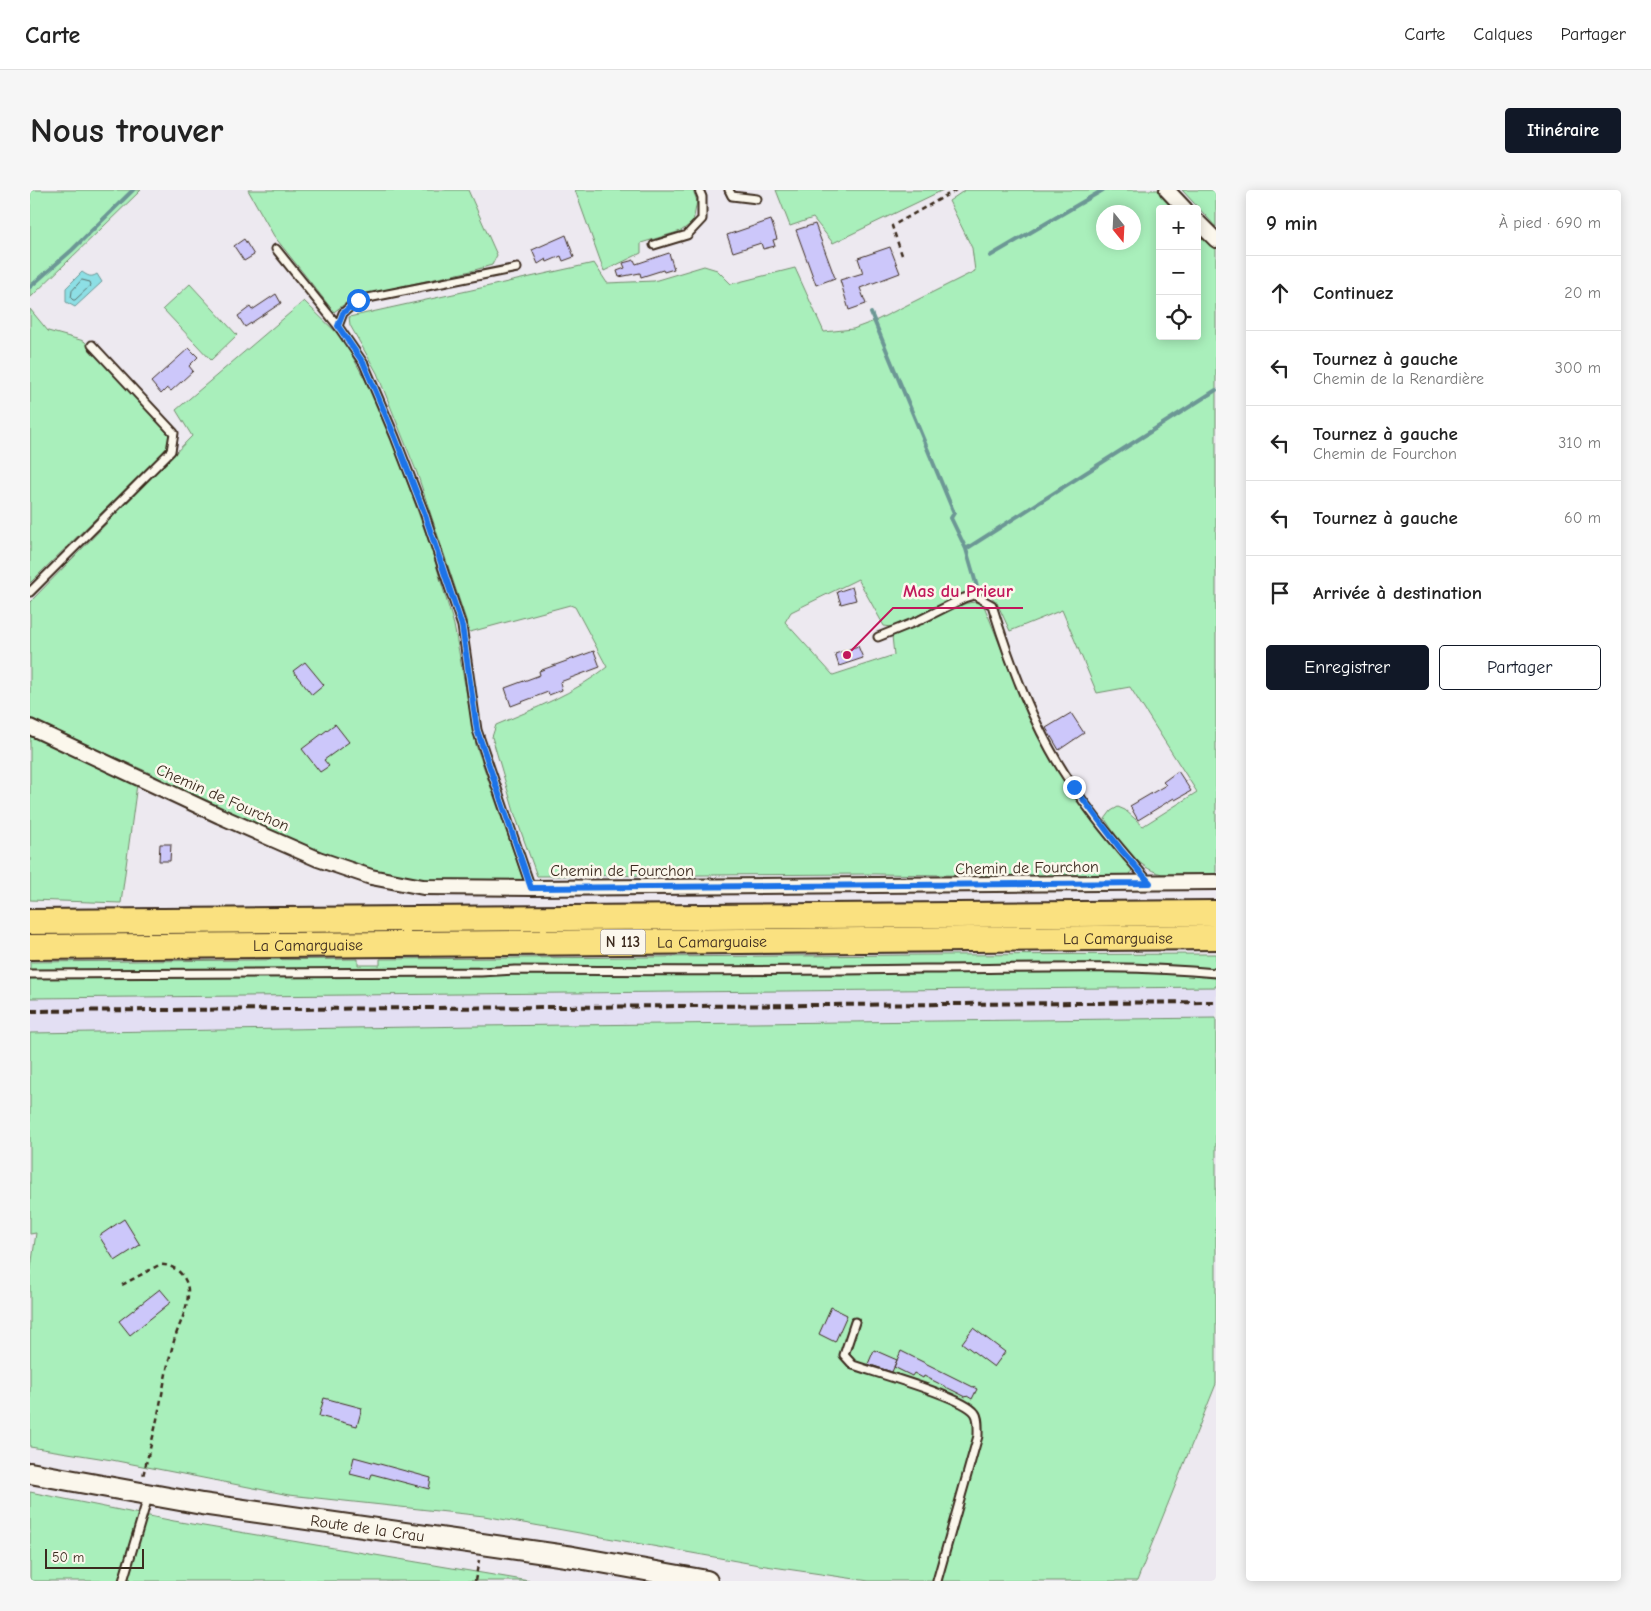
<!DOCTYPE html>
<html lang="fr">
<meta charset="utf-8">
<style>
body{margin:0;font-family:"Comic Neue",sans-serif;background:#f6f6f6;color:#222}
.controls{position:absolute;right:15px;top:15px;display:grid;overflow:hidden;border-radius:5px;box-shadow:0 2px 12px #0003}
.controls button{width:45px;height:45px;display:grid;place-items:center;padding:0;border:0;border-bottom:1px solid #e0e0e0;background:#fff;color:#222;font:25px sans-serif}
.compass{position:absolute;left:1066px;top:15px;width:45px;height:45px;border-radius:50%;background:#fff;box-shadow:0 2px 12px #0003;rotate:162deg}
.scale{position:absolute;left:15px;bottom:12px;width:99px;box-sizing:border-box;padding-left:5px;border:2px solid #3b2a1e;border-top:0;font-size:14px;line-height:18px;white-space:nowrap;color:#3b2a1e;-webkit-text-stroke:4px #fbf7ec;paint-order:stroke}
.stop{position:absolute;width:15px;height:15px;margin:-11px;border:4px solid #1a73e8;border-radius:50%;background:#fff}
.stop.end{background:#1a73e8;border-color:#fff;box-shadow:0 1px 5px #0008}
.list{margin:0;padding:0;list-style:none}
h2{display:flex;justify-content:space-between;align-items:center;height:65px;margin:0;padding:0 20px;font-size:21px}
h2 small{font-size:16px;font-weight:400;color:#767676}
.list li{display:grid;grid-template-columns:32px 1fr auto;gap:15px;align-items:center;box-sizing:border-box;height:75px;padding:0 20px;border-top:1px solid #e0e0e0}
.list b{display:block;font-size:19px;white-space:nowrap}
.list p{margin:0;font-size:16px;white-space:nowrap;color:#767676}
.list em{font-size:16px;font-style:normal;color:#767676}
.actions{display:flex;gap:10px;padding:15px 20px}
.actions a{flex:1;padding:11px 0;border:1px solid #111827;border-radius:5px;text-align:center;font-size:18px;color:#111827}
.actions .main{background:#111827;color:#fff}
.icon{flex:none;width:28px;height:28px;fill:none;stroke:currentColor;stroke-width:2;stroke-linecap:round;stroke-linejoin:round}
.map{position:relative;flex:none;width:1186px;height:1391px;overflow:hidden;border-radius:5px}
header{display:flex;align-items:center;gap:30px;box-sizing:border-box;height:70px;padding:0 25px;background:#fff;border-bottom:1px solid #e0e0e0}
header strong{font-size:24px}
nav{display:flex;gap:28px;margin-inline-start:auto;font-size:18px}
.intro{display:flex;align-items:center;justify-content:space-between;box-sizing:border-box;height:120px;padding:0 30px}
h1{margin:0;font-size:35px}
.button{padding:12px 22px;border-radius:5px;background:#111827;color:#fff;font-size:18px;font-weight:700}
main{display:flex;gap:30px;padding:0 30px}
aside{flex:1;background:#fff;border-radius:5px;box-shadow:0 2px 12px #0003}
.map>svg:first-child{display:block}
</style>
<header>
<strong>Carte</strong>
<nav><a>Carte</a><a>Calques</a><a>Partager</a></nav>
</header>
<div class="intro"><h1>Nous trouver</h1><a class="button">Itinéraire</a></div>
<main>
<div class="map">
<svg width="1186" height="1391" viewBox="0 0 1186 1391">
<rect width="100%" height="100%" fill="#ede9f0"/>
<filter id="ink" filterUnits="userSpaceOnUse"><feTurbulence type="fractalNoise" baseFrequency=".02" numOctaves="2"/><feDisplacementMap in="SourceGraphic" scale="10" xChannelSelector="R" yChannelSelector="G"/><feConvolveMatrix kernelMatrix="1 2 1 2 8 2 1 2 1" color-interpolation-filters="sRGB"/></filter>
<g filter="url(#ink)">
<path fill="#e3dff3" d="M1186,797V828L448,836L0,843V808Z"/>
<path fill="#a9efbb" stroke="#728c6c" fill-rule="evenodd" d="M0,0H111L0,108Z
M218,0H438L467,65L462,75L441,81L332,105L317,112L304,122L244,46Z
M545,0H663L667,11L663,32L651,41L611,53V63L574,81Z
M746,0H913L803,53L783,28L760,36Z
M935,0H1128L1145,19H1130V146H1167V41L1186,58V684H1132C1106,678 1089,650 1075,629L1081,621L1088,617L1095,620L1113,636L1167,602L1100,497L1067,503L1032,420L980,441L967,413L960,405L951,402H936L870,434L861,437L854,436L828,389L761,422L755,432L803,485L864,465L862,446L934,414C942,412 947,411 954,416C971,456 985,497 1004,536C1029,589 1065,633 1102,677L1101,683L1096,688L845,684L507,686L485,625L462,547L466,535C504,519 545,503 577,477L545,417L540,415L440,442L387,283L347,183L320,135L319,127L564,73L577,93L624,91L674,76L687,80L701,94L765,78L794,142L823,139L847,130L945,81L942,58L919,11ZM1074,22H1104V52H1074Z
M1152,0H1186V37Z
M160,94L207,145L181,170L133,119Z
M274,111L313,149L338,195L364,255L401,358L424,435L446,555L493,689L491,693L422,692L347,684L187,620L120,583L0,529V412L162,246L146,220Z
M0,119L18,141L54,151L143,249L133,262L0,393Z
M0,544L107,594L91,713L0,710Z
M1186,764V797L0,808V772L328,769V775H350V769L891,765Z
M1186,828V1194L1107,1391H839L729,1375L454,1326L259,1305L82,1270L0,1257V1085L6,1043L0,1044V843L448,836Z
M0,1302L144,1331L499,1391H0Z"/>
<path fill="#8ddfe5" stroke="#6c9795" d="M52,82C58,86 61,88 67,84L72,92L45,117L36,112V98Z"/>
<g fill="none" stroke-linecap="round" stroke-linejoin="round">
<path stroke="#5c726e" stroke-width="1" d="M52,90L60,92L61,95L45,110H43L41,108L42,101Z"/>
<path stroke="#6c9795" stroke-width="4" d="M960,66L1073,0
M0,97L42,60L103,0
M841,123L924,323L921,328L936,359L947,397
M936,359L1186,200"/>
</g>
<path fill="#ccc7fa" stroke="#3b2a1e" d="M741,30L747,49L743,50L745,56L733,59L731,53L703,62L697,45Z
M785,34L805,88L786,95L766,40Z
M536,45L544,67L533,71L531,66L517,72L516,69L508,74L502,60Z
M214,49L224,65L214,71L204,56Z
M860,57L870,83L830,98L836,114L819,120L810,90L833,83L828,68Z
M639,63L644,79L634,82L633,80L611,87L610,83L589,87L587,81L595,78L593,73L604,70L606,74Z
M246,104L251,113L215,137L208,126L220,117L222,120Z
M159,158L168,167L159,176L163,181L141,201L137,198L131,204L121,192Z
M822,397L826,410L811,414L807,402Z
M828,456L833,468L809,476L805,464Z
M564,461L570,477L530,492L532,500L519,505L518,502L481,516L475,498L510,485L509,481Z
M275,472L294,495L282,505L263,481Z
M1041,523L1054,543L1029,560L1016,538Z
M305,534L319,552L294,570L299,576L290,582L272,559Z
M1148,581L1161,601L1145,610L1144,608L1108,630L1100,616L1136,595L1133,592Z
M130,654H141L140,671H129Z
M94,1029L110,1055L85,1071L69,1046Z
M130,1099L141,1112L100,1145L89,1131Z
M801,1117L817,1125L805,1152L789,1144Z
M943,1138L975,1162L964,1177L932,1153Z
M844,1160L867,1170L862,1182L838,1174Z
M871,1161L947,1199L942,1209L937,1206L936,1207L894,1186L893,1188L884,1183L882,1186L864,1177Z
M294,1208L332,1218L327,1236L289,1226Z
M324,1267L401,1288L399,1299L342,1284L340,1289L320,1284Z"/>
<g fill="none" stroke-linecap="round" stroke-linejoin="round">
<defs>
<path id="service" d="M699,0L702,6L727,9
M624,55L657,45L672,29V7L669,0
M246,59L308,136L334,174L365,247L394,322L432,436L447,540L501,698
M308,136L313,123L328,110L487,78
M0,402L141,261L144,243L62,155
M848,447L890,430L934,408L944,405L962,415C977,464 995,514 1020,559C1047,608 1083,651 1120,693
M0,784L451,782L485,780C622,781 758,781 895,779C992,779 1089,774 1186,783
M825,1132L814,1165L823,1175C846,1183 934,1207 945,1223C949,1228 948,1239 948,1246L907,1391
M93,1391L118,1307"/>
<path id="minor" d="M1137,0L1155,19
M1167,31L1186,50
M0,537L190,626L288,669L341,687L393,697L501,698L1186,692"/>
<g id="secondary">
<path id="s1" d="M0,1283L172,1314L543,1367L677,1391"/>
</g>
<g id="trunk">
<path d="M0,732L1186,723"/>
<path id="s2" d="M0,757L1186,747"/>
</g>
</defs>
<use href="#service" stroke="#3b2a1e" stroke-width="11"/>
<use href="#minor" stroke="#3b2a1e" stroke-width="18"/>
<use href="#secondary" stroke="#3b2a1e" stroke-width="24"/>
<use href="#trunk" stroke="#3b2a1e" stroke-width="28"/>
<path stroke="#3b2a1e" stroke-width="2.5" stroke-dasharray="5 4" stroke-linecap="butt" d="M872,65L862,36L926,0
M92,1095L129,1075C145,1073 159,1088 158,1103C158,1120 148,1136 144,1151C136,1178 132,1207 126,1234C122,1252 117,1269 113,1286
M445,1391L449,1370"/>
<use href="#service" stroke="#fbf7ec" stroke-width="7"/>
<use href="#minor" stroke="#fbf7ec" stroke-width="14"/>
<use href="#secondary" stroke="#fbf7ec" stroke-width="20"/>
<use href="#trunk" stroke="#fae180" stroke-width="24"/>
<path stroke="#3b2a1e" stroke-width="4" stroke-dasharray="8 4" stroke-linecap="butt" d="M0,821L1186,812"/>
</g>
</g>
<g fill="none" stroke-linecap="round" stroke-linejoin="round" filter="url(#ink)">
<path stroke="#1a73e8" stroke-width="6" d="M328,110L313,123L308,136L334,174L365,247L394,322L432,436L447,540L501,698L1120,693L1092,661L1044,597"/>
</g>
<g text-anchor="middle" stroke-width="5" stroke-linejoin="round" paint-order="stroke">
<rect fill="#fbf7ec" stroke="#75685c" stroke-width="1" x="570.5" y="739.5" width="45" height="25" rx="4"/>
<g font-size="15" font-weight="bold" fill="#3b2a1e">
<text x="593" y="757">N 113</text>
</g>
<g font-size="16" fill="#3b2a1e" stroke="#fbf7ec">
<text transform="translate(193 607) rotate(24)" y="6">Chemin de Fourchon</text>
<text transform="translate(997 677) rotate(-1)" y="6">Chemin de Fourchon</text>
<text x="592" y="686">Chemin de Fourchon</text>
<text dy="6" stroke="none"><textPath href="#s2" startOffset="1088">La Camarguaise</textPath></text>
<text dy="6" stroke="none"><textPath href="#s2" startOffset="682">La Camarguaise</textPath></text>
<text dy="6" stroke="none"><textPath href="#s2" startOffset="278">La Camarguaise</textPath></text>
<text dy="6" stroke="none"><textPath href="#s1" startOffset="342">Route de la Crau</textPath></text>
</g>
</g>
<path fill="none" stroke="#c2185b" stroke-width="2" d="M817 465L863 418H993"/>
<circle fill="#c2185b" stroke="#fbf7ec" stroke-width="2" cx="817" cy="465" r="5"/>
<g font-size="18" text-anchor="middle" font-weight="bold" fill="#c2185b" stroke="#fbf7ec" stroke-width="5" stroke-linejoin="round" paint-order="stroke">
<text x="928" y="407">Mas du Prieur</text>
</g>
</svg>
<div class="controls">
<button>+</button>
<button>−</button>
<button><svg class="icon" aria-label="locate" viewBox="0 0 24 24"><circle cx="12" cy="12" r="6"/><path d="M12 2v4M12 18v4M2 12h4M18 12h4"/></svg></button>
</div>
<svg class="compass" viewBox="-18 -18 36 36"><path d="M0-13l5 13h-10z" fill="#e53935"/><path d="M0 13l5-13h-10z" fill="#767676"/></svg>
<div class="scale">50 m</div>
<div class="stop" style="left:328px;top:110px"></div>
<div class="stop end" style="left:1044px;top:597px"></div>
</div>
<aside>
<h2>9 min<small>À pied · 690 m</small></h2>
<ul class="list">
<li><svg class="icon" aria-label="ahead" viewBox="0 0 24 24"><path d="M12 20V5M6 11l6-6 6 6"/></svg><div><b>Continuez</b></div><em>20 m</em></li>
<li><svg class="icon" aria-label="left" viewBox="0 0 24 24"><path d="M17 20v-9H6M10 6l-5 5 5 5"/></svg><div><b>Tournez à gauche</b><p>Chemin de la Renardière</p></div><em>300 m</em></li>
<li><svg class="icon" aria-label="left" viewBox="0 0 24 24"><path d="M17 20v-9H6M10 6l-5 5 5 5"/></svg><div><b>Tournez à gauche</b><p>Chemin de Fourchon</p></div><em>310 m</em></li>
<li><svg class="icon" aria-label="left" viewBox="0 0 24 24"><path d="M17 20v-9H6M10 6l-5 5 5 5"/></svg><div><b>Tournez à gauche</b></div><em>60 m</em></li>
<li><svg class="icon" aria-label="arrive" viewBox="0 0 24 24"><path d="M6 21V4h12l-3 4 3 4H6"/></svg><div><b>Arrivée à destination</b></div></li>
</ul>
<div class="actions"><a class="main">Enregistrer</a><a>Partager</a></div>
</aside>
</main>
